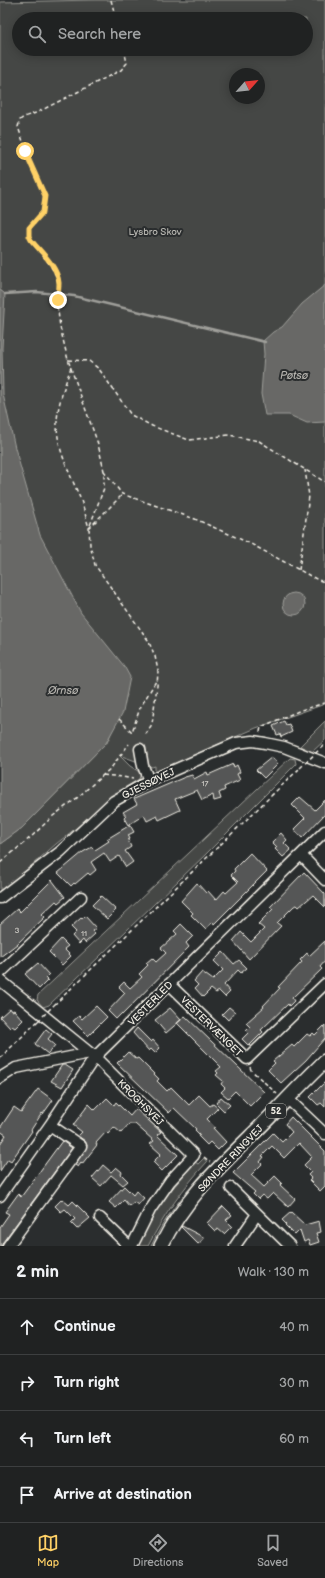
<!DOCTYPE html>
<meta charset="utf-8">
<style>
body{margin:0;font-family:"Balsamiq Sans",sans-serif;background:#2d2f2f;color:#f1f3f6}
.compass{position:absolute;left:229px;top:68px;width:36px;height:36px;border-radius:50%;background:#202222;box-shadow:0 2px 10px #0003;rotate:63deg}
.stop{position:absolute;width:12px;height:12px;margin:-9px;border:3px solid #ffd166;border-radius:50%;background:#fff}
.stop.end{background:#ffd166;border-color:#fff;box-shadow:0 1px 4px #0008}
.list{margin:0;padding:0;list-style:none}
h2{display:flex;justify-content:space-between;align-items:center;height:52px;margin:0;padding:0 16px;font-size:17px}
h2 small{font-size:13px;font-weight:400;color:#a2a4a5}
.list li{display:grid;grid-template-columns:26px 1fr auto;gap:12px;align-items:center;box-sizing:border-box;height:56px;padding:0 16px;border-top:1px solid #3d3f40}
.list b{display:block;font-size:15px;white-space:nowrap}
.list em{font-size:13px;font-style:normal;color:#a2a4a5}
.icon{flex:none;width:22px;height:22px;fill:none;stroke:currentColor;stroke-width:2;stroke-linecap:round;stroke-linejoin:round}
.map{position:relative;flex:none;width:325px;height:1246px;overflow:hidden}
.search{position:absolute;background:#202222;box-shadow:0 2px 10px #0003;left:12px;right:12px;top:12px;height:44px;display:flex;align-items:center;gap:10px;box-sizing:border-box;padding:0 14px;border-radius:22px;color:#a2a4a5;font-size:15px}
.sheet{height:276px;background:#202222}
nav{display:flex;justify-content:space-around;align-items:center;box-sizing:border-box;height:56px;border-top:1px solid #3d3f40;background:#202222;font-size:11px;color:#a2a4a5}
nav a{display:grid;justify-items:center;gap:2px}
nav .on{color:#ffd166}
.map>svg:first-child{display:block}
</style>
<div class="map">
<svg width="325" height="1246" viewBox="0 0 325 1246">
<rect width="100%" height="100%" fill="#2a2d2e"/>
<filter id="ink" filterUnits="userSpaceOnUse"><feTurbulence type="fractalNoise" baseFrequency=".025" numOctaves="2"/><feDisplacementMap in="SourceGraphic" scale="8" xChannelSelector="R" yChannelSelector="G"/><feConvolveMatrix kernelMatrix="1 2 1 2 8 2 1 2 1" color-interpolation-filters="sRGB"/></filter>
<g filter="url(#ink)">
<path fill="#444645" stroke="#9c9c96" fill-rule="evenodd" d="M96,0H325V704L256,728L155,772V766L152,767L119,755L130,766L141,773L139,779L111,797L86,820L56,844L0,893V844L22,828L106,743H107L127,695L0,503V298L5,294L0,290V2ZM19,19H306V49H19ZM235,74H259V98H235Z
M325,721V740L312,752L300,746Z
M290,758L295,759L296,764L205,855L49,1005L43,1007L37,1000L38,995Z
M204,1158L207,1162C183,1188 164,1215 148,1246H137L148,1223L161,1202L195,1162L198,1164Z
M204,1172V1175L155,1246H151C164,1218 183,1195 204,1172Z"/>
<path fill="#676866" stroke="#9f9f9a" d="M325,285V422L307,423L289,415H265L261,394L264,354L263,341L273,332L282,327L302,304Z
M0,290L5,294L2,348L3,394L15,448L40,535L81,613L124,666L130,677L123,712L106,743L22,828L0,844Z
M283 604a11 11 0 1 1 22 0a11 11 0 1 1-22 0Z"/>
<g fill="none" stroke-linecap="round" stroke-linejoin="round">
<path stroke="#9f9f9a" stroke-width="2.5" d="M5,294L37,292L74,296L265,342"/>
</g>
<path fill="#555756" stroke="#f4f1e8" d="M284,721L286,725L289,724L292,732L281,737L280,734L277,735L273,726Z
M272,757L278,764L264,778L256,770Z
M233,764L234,767L237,765L240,772L237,774L240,780L224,787L225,790L219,793L221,799L214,801L213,795L202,800L197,790L175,799L180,810L159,820L157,816L147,821L144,815L128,825L124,818L126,816L123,812L137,804L134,799L185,777L192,775L194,779L207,772L208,775Z
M300,797L315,810L325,800V814L302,838L294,829L305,818L292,805Z
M130,825L134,832L128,835L130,839L128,840L131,847L125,851L133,862L126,867L119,856L110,862L104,853L91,862L96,870L90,875L88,873L75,884L74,883L71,886L58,873L83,852L92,847L95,850L109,841L107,839Z
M281,833L287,840L284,843L291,850L283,857L275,849L277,847L272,842Z
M250,853L267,871L214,924L213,922L205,929L191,915L193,913L181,901L197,883L206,893L208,891L216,900L224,891L226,893L238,882L231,875L235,871L234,869Z
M304,872L325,894V907L313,895L299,907L297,905L294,906L277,923L281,926L249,959L233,941L241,932L251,942L264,929L258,924L273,909L270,907Z
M52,880L65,897L58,903L56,901L42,914L45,917L17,944L0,957V924L17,909L20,912Z
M101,896L116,910L107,919L92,905Z
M85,916L96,928L92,931L95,934L85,943L83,940L79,944L72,936L76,932L71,927L81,918L82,919Z
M181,924L193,936L186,943L189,947L122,1015L121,1014L116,1019L108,1011L125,993L119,987L124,982L130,988L142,977L139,974L148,965L146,963L152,958L156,962L166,953L161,948L177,934L174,931Z
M61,939L68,946L64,949L71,956L62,965L49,952Z
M325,941V961L320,967L322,969L292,998L294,1001L289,1006L288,1004L261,1030L263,1032L249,1046L242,1039L248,1033L246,1031L250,1027L246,1023L264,1007L263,1006L280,988L278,987L302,962L300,960L307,953L309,956Z
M223,952L234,964L239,960L247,968L241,973L238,970L224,985L230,992L225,997L219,991L216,993L211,989L203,997L195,988L198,985L194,981L202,972L213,980L223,970L214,961Z
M38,963L49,975L46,978L48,980L39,989L25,974Z
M96,1006L107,1017L88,1036L73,1021L79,1016L82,1019Z
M229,1007L235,1012L228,1020L222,1014Z
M10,1008L12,1011L14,1010L23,1020L15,1028L12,1026L10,1028L0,1017Z
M170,1008L181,1020L166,1033L155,1020Z
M185,1016L264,1092L250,1106L235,1091L228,1098L221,1092L225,1088L221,1084L223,1081L216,1075L218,1073L216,1071L221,1067L177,1023Z
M325,1025V1038L306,1060L281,1083L268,1070L275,1063L273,1061L292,1045L294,1047L307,1034L310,1036L313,1033L315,1035Z
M137,1028L151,1042L153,1040L160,1048L155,1053L151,1049L149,1051L133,1033Z
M46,1029L52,1034L48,1039L55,1045L48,1054L35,1044Z
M128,1052L136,1059L138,1058L159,1079L157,1081L167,1091L171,1087L189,1105L199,1095L210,1106L213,1104L218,1108L207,1119L215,1127L213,1128L226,1142L218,1150L210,1142L207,1145L198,1136L200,1135L195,1130L196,1129L174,1108L169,1113L117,1063Z
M62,1065H65L73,1070L62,1087L51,1081Z
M325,1082V1107L321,1103L318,1105L310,1097Z
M38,1089L53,1100L43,1114L42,1113L31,1130L32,1131L11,1161L8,1159L0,1171V1144L6,1135L0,1131V1128L14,1107L21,1112Z
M221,1097L230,1105L224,1111L216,1103Z
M107,1098L114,1105L116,1102L130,1116L136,1109L161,1132L157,1135L178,1155L162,1171L153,1162L161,1154L150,1144L154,1141L135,1124H129L121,1133L114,1127L108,1134L106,1132L96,1143L97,1145L82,1164L81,1163L78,1167L75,1165L87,1146L85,1141L78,1136L82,1132L73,1125L89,1104L95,1110Z
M291,1117L325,1151V1186L320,1191L309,1180L311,1178L308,1175L311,1172L304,1165L312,1157L299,1143L284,1158L272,1146L262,1156L264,1157L260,1162L262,1164L251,1175L264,1187L275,1176L282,1183L280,1185L295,1199L288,1207L273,1193L267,1199L262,1195L258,1199L253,1194L255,1192L233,1173L273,1133L282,1142L292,1132L285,1124Z
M62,1141L72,1148L3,1242L2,1246H0V1227L9,1214L5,1212L18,1194L21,1197Z
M103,1165L111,1172L116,1167L122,1172L121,1174L128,1181L123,1185L111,1175L101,1186L92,1178Z
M124,1186L133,1195L136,1191L144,1198L138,1205L134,1202L129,1206L124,1200L116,1208L109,1202Z
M62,1199L69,1205L73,1201L90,1218L77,1229L71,1223L75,1219L65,1209L61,1212L55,1206Z
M223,1206L232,1215L226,1220L232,1226L224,1234L218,1229L215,1231L207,1223Z
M291,1212L305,1225L319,1221L321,1232L316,1233L319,1242L310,1245L308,1240L304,1242L300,1230L295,1235L285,1225L286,1224L282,1220Z
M182,1226L205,1238L198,1244L181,1227Z"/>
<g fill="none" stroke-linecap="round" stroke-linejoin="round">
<defs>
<path id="minor" d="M140,749L143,766L149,781
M301,855L325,880
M0,898L60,852L114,801L149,781L236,743L253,741L265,743L284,747L325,763
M0,973L81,897
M0,980L95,1057L194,1155L170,1181L150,1210L132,1246
M169,984L247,1059L325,984
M0,1078L16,1068L90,1053
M288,1099L325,1134
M231,1188L290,1246
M0,1196L50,1125L95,1057L325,831
M100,1218L129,1246
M8,1246L81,1146L50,1125
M235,1246L257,1214"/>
<path id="major" d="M161,1246C184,1200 218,1168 254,1133C278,1109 301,1084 325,1061"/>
</defs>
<use href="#minor" stroke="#f4f1e8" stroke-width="13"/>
<use href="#major" stroke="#f4f1e8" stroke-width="16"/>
<path stroke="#f4f1e8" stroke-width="1.5" stroke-dasharray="4 3" stroke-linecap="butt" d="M111,0L116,19
M124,49L127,63L121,70L36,113L24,117L20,120L18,127L32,167L45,196L43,212L29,228V236L31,240L50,264L57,277L59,285L57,303L60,327L68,360L98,444L104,471V488L89,528L90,545L95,565L148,640L155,656L158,671L157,686L152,724L146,734
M68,360L89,361L99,369L131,415L152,426L189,440L229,435L259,441L325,482
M71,367C65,385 58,403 57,421C56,449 70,473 80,498C84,508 86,518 89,528L122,495
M104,471L122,494L195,519L249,543L318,580L325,582
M299,570L309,496L305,470
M119,719L132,732L140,708L156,681
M260,732L261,727L301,710L325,703
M321,748L325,744
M103,775L123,777L133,779
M0,863L31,837L53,816L77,798L111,768L129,744
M54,1005L300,768
M0,1058L38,1021
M250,1067L251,1070L277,1094
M204,1157L210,1162"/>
<use href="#minor" stroke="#2a2d2e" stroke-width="10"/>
<use href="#major" stroke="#2a2d2e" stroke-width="13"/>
<path stroke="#f4f1e8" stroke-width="1.5" stroke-dasharray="4 3" stroke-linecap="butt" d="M300,768L321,748
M38,1021L54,1005"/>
</g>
</g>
<g fill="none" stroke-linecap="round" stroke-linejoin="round" filter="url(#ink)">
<path stroke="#ffd166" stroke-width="5" d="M25,151L45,196L43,212L29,228V236L31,240C41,252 58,267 59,283C59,289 58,294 58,300"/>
</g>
<g text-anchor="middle" stroke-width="4" stroke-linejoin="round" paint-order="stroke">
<g font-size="8" fill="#cccac4">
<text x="205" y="786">17</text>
<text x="17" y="933">3</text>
<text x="84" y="936">11</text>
</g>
<rect fill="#2a2d2e" stroke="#b7b6b0" stroke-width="1" x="266" y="1104" width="20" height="14" rx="3"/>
<g font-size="9" font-weight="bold" fill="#f4f1e8">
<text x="276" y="1114">52</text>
</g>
<g font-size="10" fill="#b6b5af" stroke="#2a2d2e">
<text x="155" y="235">Lysbro Skov</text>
</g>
<g font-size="10" fill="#f4f1e8" stroke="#2a2d2e">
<text transform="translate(148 783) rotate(-26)" y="4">GJESSØVEJ</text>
<text transform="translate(150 1003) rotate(-45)" y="4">VESTERLED</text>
<text transform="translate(212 1026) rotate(44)" y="4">VESTERVÆNGET</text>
<text transform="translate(141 1102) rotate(45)" y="4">KROGHSVEJ</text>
<text transform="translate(230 1158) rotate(-46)" y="4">SØNDRE RINGVEJ</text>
</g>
<g font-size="11" font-style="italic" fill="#b5b3ae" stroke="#2a2d2e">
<text x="294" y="379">Pøtsø</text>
<text x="63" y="694">Ørnsø</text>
</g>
</g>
</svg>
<svg class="compass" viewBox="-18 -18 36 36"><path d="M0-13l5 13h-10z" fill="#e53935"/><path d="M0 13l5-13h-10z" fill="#a2a4a5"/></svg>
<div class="stop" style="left:25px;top:151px"></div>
<div class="stop end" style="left:58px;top:300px"></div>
<div class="search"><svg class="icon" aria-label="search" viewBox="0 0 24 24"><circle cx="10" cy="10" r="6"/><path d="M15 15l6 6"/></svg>Search here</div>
</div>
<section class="sheet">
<h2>2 min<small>Walk · 130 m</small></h2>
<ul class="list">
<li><svg class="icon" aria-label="ahead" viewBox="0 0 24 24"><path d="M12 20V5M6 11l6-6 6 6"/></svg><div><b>Continue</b></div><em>40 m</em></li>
<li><svg class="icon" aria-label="right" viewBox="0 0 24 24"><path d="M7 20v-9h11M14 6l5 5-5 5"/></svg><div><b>Turn right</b></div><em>30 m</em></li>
<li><svg class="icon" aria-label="left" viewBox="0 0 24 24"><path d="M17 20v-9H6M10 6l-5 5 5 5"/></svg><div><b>Turn left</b></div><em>60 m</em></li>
<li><svg class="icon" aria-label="arrive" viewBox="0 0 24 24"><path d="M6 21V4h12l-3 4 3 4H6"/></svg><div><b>Arrive at destination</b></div></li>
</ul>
</section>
<nav>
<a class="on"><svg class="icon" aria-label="map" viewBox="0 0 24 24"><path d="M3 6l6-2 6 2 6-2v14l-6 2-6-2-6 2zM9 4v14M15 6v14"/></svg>Map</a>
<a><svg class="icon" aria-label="directions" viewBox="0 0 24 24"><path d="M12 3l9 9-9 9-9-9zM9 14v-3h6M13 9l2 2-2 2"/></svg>Directions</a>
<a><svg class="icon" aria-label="saved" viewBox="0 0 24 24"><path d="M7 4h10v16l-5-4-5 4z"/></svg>Saved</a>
</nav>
